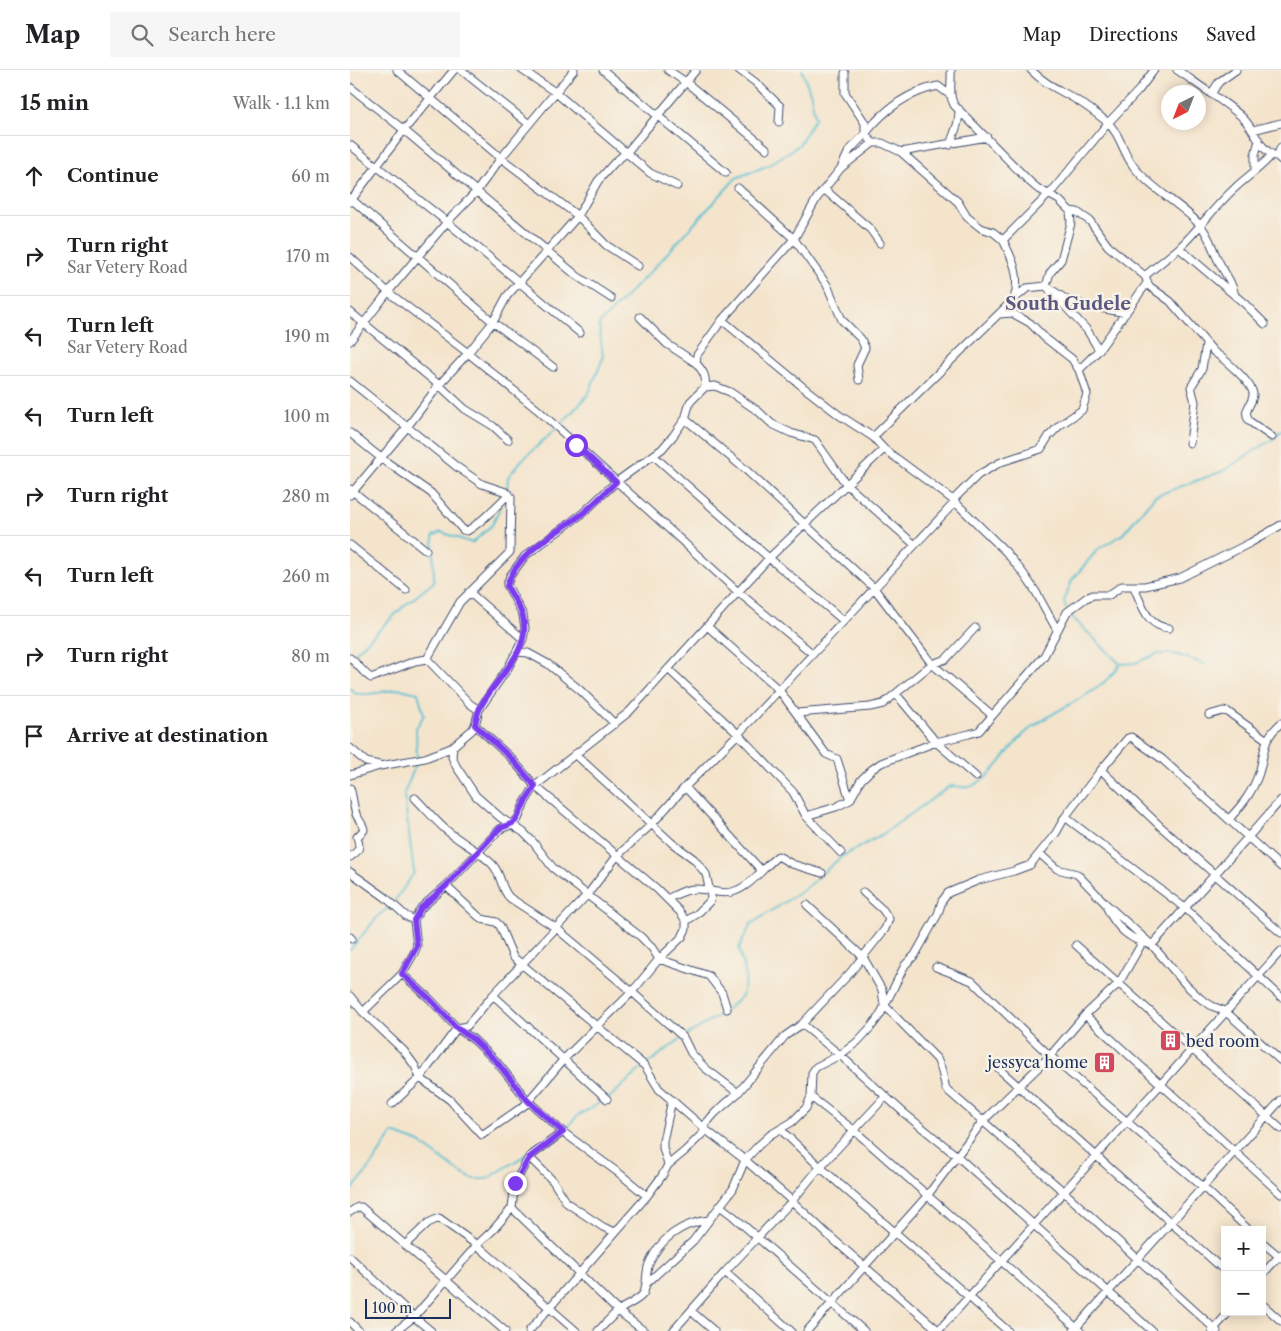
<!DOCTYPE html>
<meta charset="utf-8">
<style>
body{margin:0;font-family:"Libre Caslon Text",serif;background:#f6f6f6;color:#202124}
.controls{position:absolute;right:15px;bottom:15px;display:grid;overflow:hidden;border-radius:0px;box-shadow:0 2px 12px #0003}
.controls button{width:45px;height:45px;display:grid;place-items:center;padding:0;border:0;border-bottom:1px solid #e0e0e0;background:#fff;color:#202124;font:25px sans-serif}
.compass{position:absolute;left:811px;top:15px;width:45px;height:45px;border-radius:50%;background:#fff;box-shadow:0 2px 12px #0003;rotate:222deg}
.scale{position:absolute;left:15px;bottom:12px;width:86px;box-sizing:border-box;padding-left:5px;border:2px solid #1b2f5e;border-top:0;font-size:14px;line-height:18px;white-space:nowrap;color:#1b2f5e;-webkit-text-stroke:4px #f7f3e8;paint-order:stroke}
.stop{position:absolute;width:15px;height:15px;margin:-11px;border:4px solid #7c3aed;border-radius:50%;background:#fff}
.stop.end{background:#7c3aed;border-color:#fff;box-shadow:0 1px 5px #0008}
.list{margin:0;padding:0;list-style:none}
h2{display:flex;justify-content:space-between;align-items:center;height:65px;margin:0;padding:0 20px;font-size:21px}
h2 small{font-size:16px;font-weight:400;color:#757577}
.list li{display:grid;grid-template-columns:32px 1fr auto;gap:15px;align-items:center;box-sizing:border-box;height:80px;padding:0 20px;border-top:1px solid #e0e0e0}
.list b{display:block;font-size:19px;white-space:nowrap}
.list p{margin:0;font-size:16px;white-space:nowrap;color:#757577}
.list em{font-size:16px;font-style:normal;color:#757577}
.icon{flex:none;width:28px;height:28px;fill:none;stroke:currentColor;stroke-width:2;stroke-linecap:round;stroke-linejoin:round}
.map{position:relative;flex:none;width:931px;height:1261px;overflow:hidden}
header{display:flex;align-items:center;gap:30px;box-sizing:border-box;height:70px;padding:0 25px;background:#fff;border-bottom:1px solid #e0e0e0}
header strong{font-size:24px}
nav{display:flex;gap:28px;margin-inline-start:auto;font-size:18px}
.search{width:350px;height:45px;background:#f6f6f6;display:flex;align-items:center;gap:12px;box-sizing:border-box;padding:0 18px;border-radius:0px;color:#757577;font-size:19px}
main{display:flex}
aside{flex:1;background:#fff}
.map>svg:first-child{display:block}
</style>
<header>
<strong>Map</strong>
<div class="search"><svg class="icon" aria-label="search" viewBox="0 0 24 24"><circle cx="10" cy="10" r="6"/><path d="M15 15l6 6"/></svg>Search here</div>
<nav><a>Map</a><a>Directions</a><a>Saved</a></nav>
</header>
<main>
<aside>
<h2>15 min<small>Walk · 1.1 km</small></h2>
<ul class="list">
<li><svg class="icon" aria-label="ahead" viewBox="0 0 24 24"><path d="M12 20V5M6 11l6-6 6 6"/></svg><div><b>Continue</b></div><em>60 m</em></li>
<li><svg class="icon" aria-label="right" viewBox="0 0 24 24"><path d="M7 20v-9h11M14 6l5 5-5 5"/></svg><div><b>Turn right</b><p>Sar Vetery Road</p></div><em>170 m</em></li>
<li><svg class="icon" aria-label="left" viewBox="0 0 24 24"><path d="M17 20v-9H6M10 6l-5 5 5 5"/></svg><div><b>Turn left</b><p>Sar Vetery Road</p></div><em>190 m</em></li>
<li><svg class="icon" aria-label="left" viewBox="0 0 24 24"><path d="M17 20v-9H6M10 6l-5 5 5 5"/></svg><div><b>Turn left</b></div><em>100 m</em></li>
<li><svg class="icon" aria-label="right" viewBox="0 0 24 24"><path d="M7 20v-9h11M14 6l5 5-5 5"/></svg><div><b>Turn right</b></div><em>280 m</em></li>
<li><svg class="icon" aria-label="left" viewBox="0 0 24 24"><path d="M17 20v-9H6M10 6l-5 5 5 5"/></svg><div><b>Turn left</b></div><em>260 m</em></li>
<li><svg class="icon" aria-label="right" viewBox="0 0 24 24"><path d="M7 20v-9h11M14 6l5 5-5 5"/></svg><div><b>Turn right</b></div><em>80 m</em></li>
<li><svg class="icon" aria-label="arrive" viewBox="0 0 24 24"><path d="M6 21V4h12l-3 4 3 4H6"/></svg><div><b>Arrive at destination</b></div></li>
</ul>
</aside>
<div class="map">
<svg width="931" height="1261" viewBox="0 0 931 1261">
<rect width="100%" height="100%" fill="#f7f3e8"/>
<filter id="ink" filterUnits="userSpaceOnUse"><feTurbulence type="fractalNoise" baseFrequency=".02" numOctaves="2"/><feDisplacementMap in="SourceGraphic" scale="10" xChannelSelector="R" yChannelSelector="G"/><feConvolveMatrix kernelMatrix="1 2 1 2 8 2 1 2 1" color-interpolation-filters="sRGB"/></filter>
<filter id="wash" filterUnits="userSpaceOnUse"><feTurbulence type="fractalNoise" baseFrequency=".0096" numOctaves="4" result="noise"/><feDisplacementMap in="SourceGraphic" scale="20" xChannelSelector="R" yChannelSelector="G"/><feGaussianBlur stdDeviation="1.12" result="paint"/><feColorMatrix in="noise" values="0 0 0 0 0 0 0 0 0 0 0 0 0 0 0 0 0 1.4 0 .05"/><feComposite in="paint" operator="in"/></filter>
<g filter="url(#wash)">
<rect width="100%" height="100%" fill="#f4e4cc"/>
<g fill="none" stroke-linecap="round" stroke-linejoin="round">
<path stroke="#56bfd2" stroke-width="2" d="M209,356L238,325L253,288L249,254L302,200L386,108L419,95L449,75L465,48L461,25L452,0
M157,420L158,407L172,390L206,359
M716,539L714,531L722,510L748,479L772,465L805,426L873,401L923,369L931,361
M1,587L54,536L84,512L83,466L91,462L122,473L142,455L151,436
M770,594L785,593L807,584H825L855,594
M0,618L6,624H19L50,619L68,623L74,645L66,658L67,687
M474,802L491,787L533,764L600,716C606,716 617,719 622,716C645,706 655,682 673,665C700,639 751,626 770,594L718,543
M44,832L64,803L54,724L67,691
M0,880L29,845L41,836
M296,995L333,967L372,944L392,926L396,907L389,878L401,854L452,821L471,805
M259,1028L292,998
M215,1060L227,1046L255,1030
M0,1122L15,1104L43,1063L70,1073L111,1103L123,1109H137L177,1084"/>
</g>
</g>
<g filter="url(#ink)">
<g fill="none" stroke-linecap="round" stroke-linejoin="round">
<defs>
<path id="minor" d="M47,0L151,88L228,146L256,175L288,196
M111,0L179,54
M172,0L205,22L300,103L327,116
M253,0L376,103
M318,0L337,13L417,79
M389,0L405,12L430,36L429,52
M601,0C602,12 598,25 604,35L680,112L687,118L709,130L720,141L727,142L740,151L758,176L795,206L799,216L820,231L864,282C873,288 904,314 903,325C902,336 892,339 899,351L922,367
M681,0C697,16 709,19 728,31C738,37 747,44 756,51C770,63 773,83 784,97C802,120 830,133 850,155C860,166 862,179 869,192C875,205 882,210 885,226
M827,0C838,7 848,15 859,22C871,31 883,38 893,48C905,60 909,79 925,86L928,84V87L931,90
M0,17L54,60L227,206L261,228
M861,24L869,12L886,0
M600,25L588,16C558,22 533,41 515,64L523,73L491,98L467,128L444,169L372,250L453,317L489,345L523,367L534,379L603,430L656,482L673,503L686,522L707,560
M903,60L931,53
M523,73H532L551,82L637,67
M0,75L97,152L230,263
M600,75C605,59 609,56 609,39
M551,82L608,132L617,147L631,158L643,162L653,170
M928,84L931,77
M492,96L499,81L515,64V53L495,23V3
M905,99V85L909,70
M388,118L444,169L477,215L492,250L511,269L515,278L507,295L509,310
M474,119L520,159L530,173
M0,128L143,252L203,297
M0,132L54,60L104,0
M720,141L721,153L711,190L700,203L696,216L737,260L749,280
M829,178L895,234L915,254
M0,187L38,222L118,283L188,340L387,521L463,584
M795,206C806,196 819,187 830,177C850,158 865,136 885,118C894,109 917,93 922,84
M664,229L677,218L696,216L720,232L776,243
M0,242L89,315L115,339L143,356L158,370
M649,244L662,243L680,253L695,268L722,289L729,300
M290,247L317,274L346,293
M0,271L38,222L97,152L126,122L151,88L224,0
M0,311L107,397L132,414L156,422L161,427L160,482L110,532L77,589L120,634L129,640
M355,317L365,316L380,322L408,341L422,354L441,363L465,370L496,414L565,475
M355,317C357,307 353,301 346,293L347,285L372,250
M335,349L396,400L524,518L582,594L642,645
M0,363L31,388L81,423L113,460L117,461C134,451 145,437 159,424
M523,367L664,229C671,206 663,190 653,170L703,120L758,53L789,20L804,0
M840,373L845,332L841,317L852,299L856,274
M304,386L419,488L494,551
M0,419L76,480
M0,425L58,356L89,315L118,283L143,252L157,226L228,146L248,111L264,93L277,82L346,0
M603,430L628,405L651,392L691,379L699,366L710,355L732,340L737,324L729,300L749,280L797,213
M0,475L56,520
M784,517C792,535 797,557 819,558
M119,522L173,569
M357,556L429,620L476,684L487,689L500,730
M167,582L178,583L198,594L230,620L265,654
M0,588C8,594 12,602 21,608L65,591L77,589
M318,599L388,664L443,722L456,746L491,783
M546,624L586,672L626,707
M447,643L520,637L533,634L582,594L596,589L625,558
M859,645L873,641L878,642L917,670
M103,677L102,687L106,696L126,726L151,748L173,762L183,772L203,798L291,867L302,878L309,889L359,906L372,923L377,939
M0,678L16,692L29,695
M225,684L322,773L344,789L356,804L361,827L360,831L347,844L336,851
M751,700L810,756L931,863
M0,705L30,696L75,688L101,678L122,660L125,655L129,640L158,598L173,569L175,558L173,545L157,515L160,506L175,486L233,443L266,412L312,379L323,366L335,349L340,332L355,317
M335,717L412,801
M0,718C3,727 3,735 6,744C8,750 13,753 14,760L7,767C11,778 9,781 0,787
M65,728C75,738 84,749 95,759C110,772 128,780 142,794C152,804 150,819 160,828L206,858L282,922L333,967L341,983L355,998L388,1023
M456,746L486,737L500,730L511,710L521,700L531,693L586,672L619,664L629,661L694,586L717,542L736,528L743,525H759L772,516H795L830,508L900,473L931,455
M715,747L835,838L931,927
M879,749C893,734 902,723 909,703C916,680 911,671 931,653
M690,784L707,799L727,804L755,833L802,875L836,915L851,929L862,936L875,941L931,991
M0,802L35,827L56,846L64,850
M96,816L128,846L132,849L146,852L150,856L163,887L295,996L309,1019L356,1060L395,1090L442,1131L477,1164L589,1261
M317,829C326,825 336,818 347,819C358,819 370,825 382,822C401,817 413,797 428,786L442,794L472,803
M457,835L513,887L532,920L534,935L587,989L591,998L596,1019L714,1122L867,1261
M757,838C767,859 780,870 802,875L931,730
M0,867L2,869
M726,875L931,1059
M586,897L622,911L700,986L853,1117L899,1160
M52,904L80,929L107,958L124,970L146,991L178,1031L213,1062L270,1104L297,1126
M143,925L257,1029
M0,926L13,942L54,981L65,996L70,1008L100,1030L132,1065L175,1035L214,989L282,922L309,889L332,867L336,859V851L330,842L307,819L185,716L161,688L125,655
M13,942L52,904L64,883L67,876L64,850L71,838L96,816L150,759L161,755L168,749L174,734L185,716L279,642L419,488L534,379
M735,945L769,913L792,873
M452,954L490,985L554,1043L607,1086L802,1261
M649,999L875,1201
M461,1027L505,1061L730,1261
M42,1034L70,1008L107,958L117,956L143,925L238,824L267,786L301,755L335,717L388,664L605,432
M353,1057L365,1043L388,1023L435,966L452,954L500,903L535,859L539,849L533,840L513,822
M430,1059L470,1097L658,1261
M179,1087L203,1111L217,1133L253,1157L265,1162
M318,1095L313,1078V1071L322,1030
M370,1136L383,1146L514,1261
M162,1138L268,1241L294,1261
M0,1142L8,1137H11L155,1261
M912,1172L931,1188
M55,1175L78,1153L89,1148L127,1175L226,1261
M0,1187L64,1247L81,1261
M375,1202L441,1261
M912,1205L931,1184
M296,1214L343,1171L383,1119L395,1090L409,1075L420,1065L442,1052L456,1038L461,1027L462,1003L466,997L490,985L507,972L521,957L530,945L555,895L565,885L588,844L592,831L598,823L629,810L664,801L680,795L706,763L715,747L751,700L778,668L781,667L812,689L931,797
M912,1234L931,1251
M341,1241L364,1261
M0,1252L9,1261
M724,1260L931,1030
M46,1261L64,1247L127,1175L143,1160L162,1138L165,1113L179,1087L213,1062
M179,1261L297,1126L312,1106L318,1095L335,1081L356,1060
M248,1261C254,1255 260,1248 267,1242C275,1235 287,1232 293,1224C298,1215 295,1203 299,1194C310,1168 332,1153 359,1150
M323,1261L375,1202L442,1131L470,1097L536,1026
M457,1261L577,1126L633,1051L700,986L735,945L931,1124
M588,1261L931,881
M862,1261L879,1242"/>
</defs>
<use href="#minor" stroke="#3c4a6e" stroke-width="9"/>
<use href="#minor" stroke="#fff" stroke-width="7"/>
</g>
</g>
<g fill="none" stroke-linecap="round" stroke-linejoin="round" filter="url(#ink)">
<path stroke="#7c3aed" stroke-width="6" d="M165,1113L179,1088L213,1062L178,1031L146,991L124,970L107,958L80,929L52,904L67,876L64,850L71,838L96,816L150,758C170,752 165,750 174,734C177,728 182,722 185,716L161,688L125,655C126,650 127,645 129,640C142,610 182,584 173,547C170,536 162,526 157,516C166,483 207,463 232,444C244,434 255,423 266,412L226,375"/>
</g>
<defs>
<symbol id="building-square" viewBox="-11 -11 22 22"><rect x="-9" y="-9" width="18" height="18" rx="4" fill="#d1495b" stroke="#f7f3e8"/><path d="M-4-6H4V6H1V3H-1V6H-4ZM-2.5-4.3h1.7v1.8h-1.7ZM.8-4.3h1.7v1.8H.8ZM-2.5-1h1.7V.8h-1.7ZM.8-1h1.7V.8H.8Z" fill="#fff"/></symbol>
</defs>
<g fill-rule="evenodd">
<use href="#building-square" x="808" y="958" width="25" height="25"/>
<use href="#building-square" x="742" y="980" width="25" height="25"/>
</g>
<g text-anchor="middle" stroke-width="5" stroke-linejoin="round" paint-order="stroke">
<g font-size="16" fill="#1b2f5e" stroke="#f7f3e8" text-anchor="start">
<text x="836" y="977">bed room</text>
<text x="738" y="998" text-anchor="end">jessyca home</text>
</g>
<g font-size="18" font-weight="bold" fill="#5b5981" stroke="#f7f3e8">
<text x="718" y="240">South Gudele</text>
</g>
</g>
</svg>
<div class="controls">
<button>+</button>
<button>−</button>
</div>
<svg class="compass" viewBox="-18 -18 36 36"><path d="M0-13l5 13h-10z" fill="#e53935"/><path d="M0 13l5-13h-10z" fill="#757577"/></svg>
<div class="scale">100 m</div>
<div class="stop" style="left:226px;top:375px"></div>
<div class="stop end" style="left:165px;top:1113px"></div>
</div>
</main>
